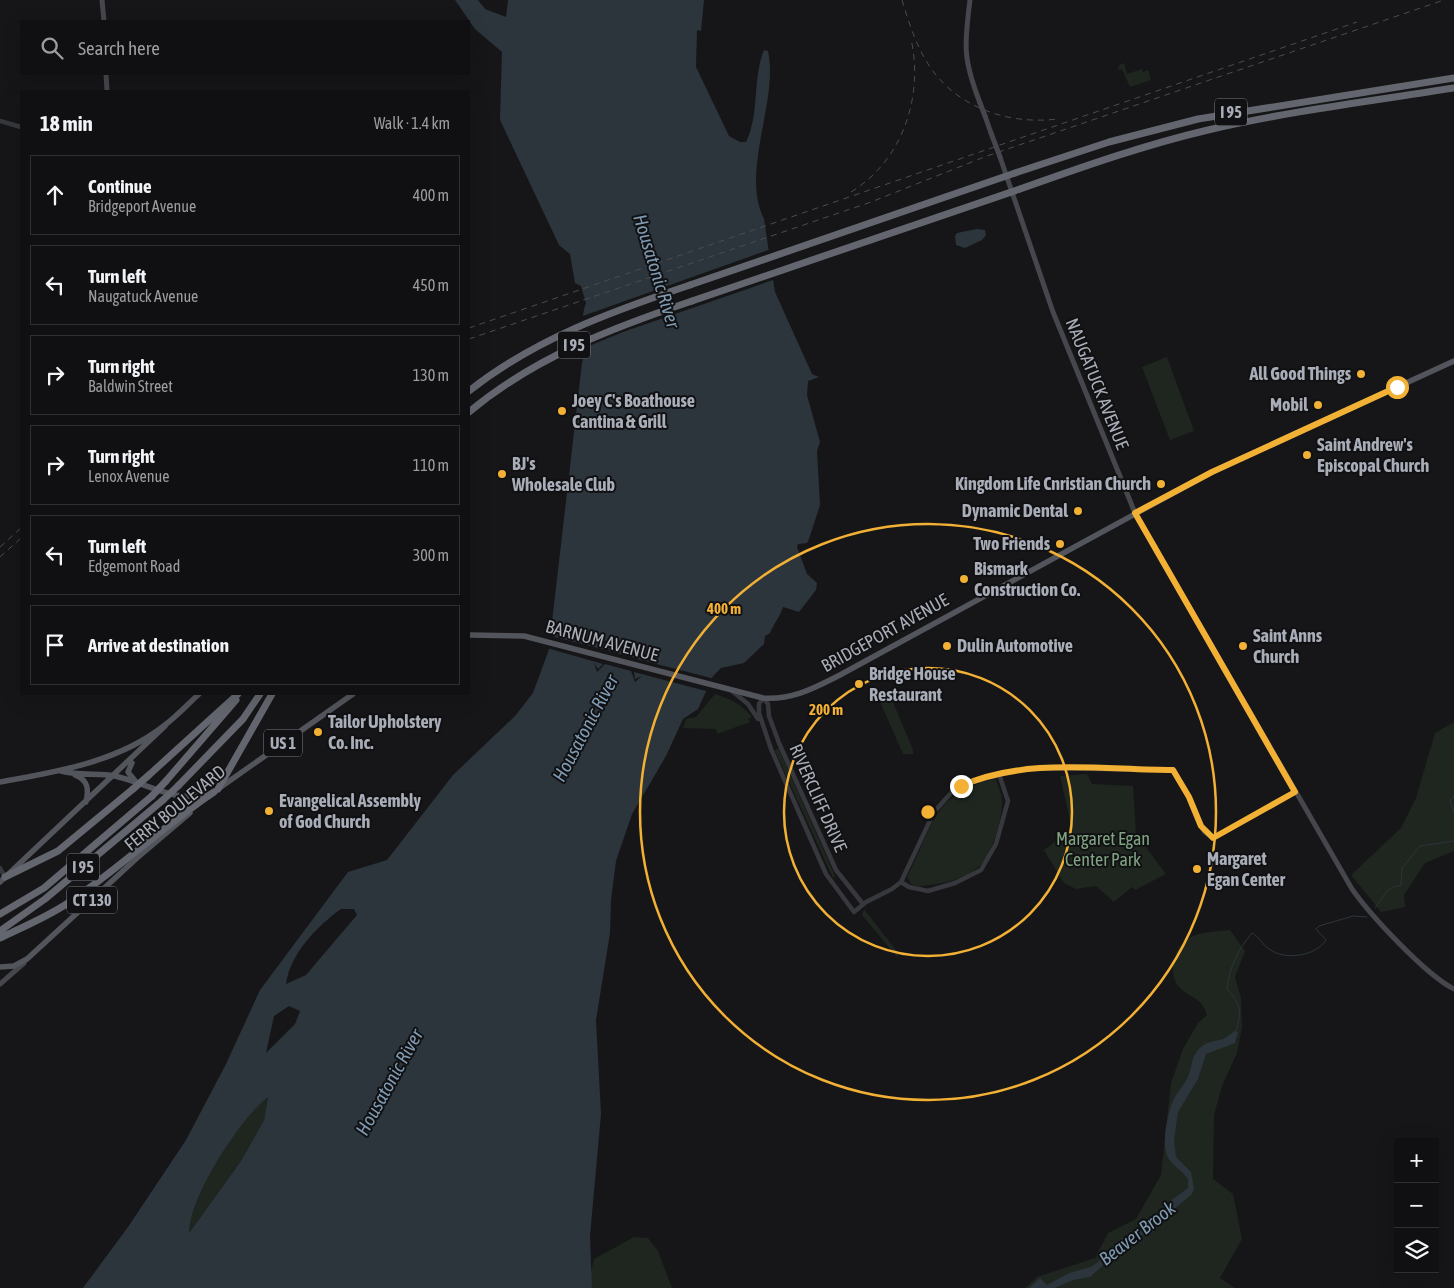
<!DOCTYPE html>
<meta charset="utf-8">
<style>
body{margin:0;font-family:"Asap Condensed",sans-serif;background:#1e1e20;color:#f1f3f6}
.controls{position:absolute;right:15px;bottom:15px;display:grid;overflow:hidden;border-radius:0px;box-shadow:0 5px 20px #0002}
.controls button{width:45px;height:45px;display:grid;place-items:center;padding:0;border:0;border-bottom:1px solid #303032;background:#101012;color:#f1f3f6;font:25px sans-serif}
.stop{position:absolute;width:15px;height:15px;margin:-11px;border:4px solid #f2b134;border-radius:50%;background:#fff}
.stop.end{background:#f2b134;border-color:#fff;box-shadow:0 1px 5px #0008}
.list{margin:0;padding:0;list-style:none}
h2{display:flex;justify-content:space-between;align-items:center;height:65px;margin:0;padding:0 20px;font-size:21px}
h2 small{font-size:16px;font-weight:400;color:#9c9d9f}
.list li{display:grid;grid-template-columns:32px 1fr auto;gap:15px;align-items:center;box-sizing:border-box;height:80px;margin:0 10px 10px;padding:0 10px;border:1px solid #303032;border-radius:0px}
.list b{display:block;font-size:19px;white-space:nowrap}
.list p{margin:0;font-size:16px;white-space:nowrap;color:#9c9d9f}
.list em{font-size:16px;font-style:normal;color:#9c9d9f}
.icon{flex:none;width:28px;height:28px;fill:none;stroke:currentColor;stroke-width:2;stroke-linecap:round;stroke-linejoin:round}
.map{position:relative;flex:none;width:1454px;height:1288px;overflow:hidden}
.search{position:absolute;background:#101012;box-shadow:0 5px 20px #0002;left:20px;top:20px;width:450px;height:55px;display:flex;align-items:center;gap:12px;box-sizing:border-box;padding:0 18px;border-radius:0px;color:#9c9d9f;font-size:19px}
.panel{position:absolute;background:#101012;box-shadow:0 5px 20px #0002;left:20px;top:90px;width:450px;height:605px;border-radius:0px}
.map>svg:first-child{display:block}
</style>
<div class="map">
<svg width="1454" height="1288" viewBox="0 0 1454 1288">
<rect width="100%" height="100%" fill="#161618"/>
<path fill="#1e261f" d="M1124,63L1127,74L1142,69L1143,72L1148,70L1151,80L1130,87L1122,69L1118,70L1119,65Z
M1167,357L1194,431L1170,440L1142,367Z
M882,689L888,690L913,750V754H903L877,695Z
M715,694C731,699 741,704 752,717L748,719L750,722L717,734L716,729L683,728L686,719L696,717Z
M1454,722V851L1425,863L1404,895L1405,907L1381,912L1351,875L1401,828L1416,798L1435,733Z
M777,748L779,749L835,876L833,878L775,751Z
M1087,774L1092,784L1133,786L1136,834L1166,874L1135,890L1132,887L1114,902L1096,886L1076,889L1064,883L1044,850L1072,829L1060,776Z
M996,779C998,786 1002,794 1002,801C1003,817 992,855 980,866C968,876 952,882 937,884C928,885 919,888 911,884L907,877C934,826 932,792 996,779Z
M864,909L899,954L897,957L862,915Z
M1230,930L1245,951L1235,977L1241,998L1242,1027L1237,1053L1222,1086L1214,1115L1213,1179L1233,1194L1242,1239L1220,1278L1235,1288H1025L1037,1277L1095,1258L1108,1233L1136,1219L1161,1175L1171,1083L1183,1049L1198,1023L1207,1015C1202,997 1189,998 1178,986C1174,981 1172,970 1173,964C1180,931 1202,933 1230,930Z
M268,1096L264,1120L241,1161L188,1234C191,1200 226,1142 248,1114C253,1108 261,1102 268,1096Z
M634,1237L648,1238L658,1251L672,1288H592L590,1276L594,1259Z"/>
<path fill="#2c353c" fill-rule="evenodd" d="M455,0H478L485,9L506,17L508,0H704L701,31L697,30L696,67L729,136L740,142H746C760,114 752,79 764,50L768,51C779,101 740,171 764,219L775,292L812,374L819,377L808,381L807,395L820,442L817,451L820,505L809,539L807,543L798,544L797,547L807,574L817,583L816,590L799,612L783,607C780,617 774,623 770,633L765,636L764,644L744,663L721,668L713,676L698,709L683,719L666,756L632,814L616,861L611,900L610,933L596,1020L601,1114L590,1236L592,1288H83L128,1227L186,1140L226,1064L260,990L348,872L387,860L453,775L515,716L533,693L555,633L552,622L582,363C589,340 578,323 586,303L581,286L575,283L570,254L559,245L500,120L502,52L475,29ZM341,909H354L357,915L306,975L286,984C290,954 317,926 341,909ZM289,1006L300,1011L295,1024L266,1053L274,1016ZM268,1097L264,1120L241,1161L189,1233C189,1198 240,1118 268,1097Z
M977,229L985,230L986,235L982,240L965,248L956,245L955,236L957,233Z
M1234,1031L1238,1032L1235,1043L1206,1054L1198,1079L1178,1112L1174,1140L1176,1157L1191,1172L1194,1189L1192,1194L1167,1215L1151,1234L1142,1235L1127,1244L1090,1277L1073,1280L1055,1288H1029L1040,1278L1047,1285L1069,1273L1091,1267L1098,1262L1120,1239L1149,1226L1165,1205L1188,1188V1179C1180,1167 1166,1164 1165,1146C1164,1133 1168,1112 1173,1101C1177,1091 1186,1084 1189,1074C1193,1063 1191,1056 1201,1047C1213,1037 1221,1045 1234,1031Z"/>
<path fill="#161618" d="M771,249L776,279L623,332L584,348L580,317Z
M551,636L606,650L605,643L598,646L606,640L609,651L635,658L643,650L647,659L642,653L637,659L715,679L710,692L634,672L635,679L642,676L635,682L631,671L605,664L597,672L594,663L598,669L603,664L547,648Z"/>
<g fill="none" stroke-linecap="round" stroke-linejoin="round">
<path stroke="#2c353c" stroke-width="1" d="M1454,796L1450,801L1454,812
M1375,908C1382,899 1388,884 1401,886L1402,868L1420,846L1454,841
M1236,1031C1242,1011 1241,1005 1227,989C1230,966 1237,951 1252,933C1261,938 1262,945 1269,949C1285,961 1316,956 1326,940L1316,929L1319,926L1353,916L1367,917"/>
<path stroke="#37383d" stroke-width="4.5" d="M0,121L21,127
M732,691L748,704L758,719
M0,868L5,877
M901,882L909,887L928,891L955,883L981,870L996,844L1008,801L999,774
M863,904L836,870L779,743L769,716L768,704L763,698L759,704V713L771,749L826,874L854,912L866,902L892,889L901,882L934,812L951,793L968,783L1027,768L1173,770L1189,797L1204,832L1213,838L1295,792"/>
<path stroke="#45474d" stroke-width="5" d="M102,0L104,21
M970,0C964,46 963,59 980,103
M106,74L107,91
M985,116L991,133
M1000,157L1053,312L1135,513L1352,889C1371,916 1426,975 1454,989
M0,984L24,963"/>
<path stroke="#53555c" stroke-width="5.5" d="M469,635L524,636L763,698C793,700 814,688 840,675L1212,472L1454,361
M132,763L128,772L136,782
M61,771C79,776 97,773 115,776C147,783 176,804 210,794
M75,775C88,780 89,789 86,802
M0,782C56,772 119,762 165,725C177,716 188,704 199,694
M218,789L353,694
M0,882L165,726
M0,967L14,966L27,959L137,858L190,813"/>
<path stroke="#63666e" stroke-width="7" d="M1015,173L1109,142L1198,119L1454,78
M1020,189C1082,167 1144,145 1208,130C1289,111 1372,101 1454,88
M469,391C535,339 610,312 690,285
M469,412C535,357 612,328 692,301
M149,775L238,694
M166,781L236,700
M178,786L243,719L260,694
M218,789L272,694
M5,877L58,851L133,789
M0,914L44,888L152,796
M0,931L45,899L163,800
M0,938C23,927 47,917 68,903C119,869 163,826 214,792"/>
<path stroke="#4a4c52" stroke-width="1" stroke-dasharray="6 5" stroke-linecap="butt" d="M902,0C909,23 916,46 930,67C958,108 1009,125 1057,119
M851,192C902,161 924,97 911,39
M469,328L1357,22
M469,339L871,202L987,156L1444,0
M0,547L21,528
M0,557L21,538"/>
<path stroke="#45474d" stroke-width="5" d="M980,103L985,116
M991,133L1000,157"/>
<path stroke="#63666e" stroke-width="7" d="M690,285L1015,173
M692,301L1020,189
M133,789L149,775
M152,796L166,781
M163,800L178,786"/>
</g>
<g fill="none" stroke-linecap="round" stroke-linejoin="round">
<path stroke="#f2b134" stroke-width="6" d="M961,786C1027,757 1102,770 1173,770L1189,797L1201,826L1213,838L1295,792L1135,513L1212,472L1397,387"/>
</g>
<g fill="none" stroke="#f2b134" stroke-width="2.5">
<circle cx="928" cy="812" r="144"/>
<circle cx="928" cy="812" r="288"/>
</g>
<g fill="#f2b134" stroke="#111113" stroke-width="2">
<circle cx="1361" cy="374" r="5"/>
<circle cx="1318" cy="405" r="5"/>
<circle cx="562" cy="411" r="5"/>
<circle cx="1307" cy="455" r="5"/>
<circle cx="502" cy="474" r="5"/>
<circle cx="1161" cy="484" r="5"/>
<circle cx="1078" cy="511" r="5"/>
<circle cx="1060" cy="544" r="5"/>
<circle cx="964" cy="579" r="5"/>
<circle cx="947" cy="646" r="5"/>
<circle cx="1243" cy="646" r="5"/>
<circle cx="859" cy="684" r="5"/>
<circle cx="318" cy="732" r="5"/>
<circle cx="269" cy="811" r="5"/>
<circle cx="1197" cy="869" r="5"/>
</g>
<g text-anchor="middle" stroke-width="4" stroke-linejoin="round" paint-order="stroke">
<g fill="#111113" stroke="#7b7e86" stroke-width="1">
<rect x="1215" y="98.5" width="32" height="27" rx="4"/>
<rect x="558" y="331.5" width="32" height="27" rx="4"/>
<rect x="264" y="729.5" width="38" height="27" rx="4"/>
<rect x="67" y="853.5" width="32" height="27" rx="4"/>
<rect x="67" y="886.5" width="50" height="27" rx="4"/>
</g>
<g font-size="16" font-weight="bold" fill="#a8adb8">
<text x="1231" y="118">I 95</text>
<text x="574" y="351">I 95</text>
<text x="283" y="749">US 1</text>
<text x="83" y="873">I 95</text>
<text x="92" y="906">CT 130</text>
</g>
<g font-size="18" font-weight="bold" fill="#a8adb8" stroke="#111113" text-anchor="start">
<text x="1351" y="380" text-anchor="end">All Good Things</text>
<text x="572" y="407">Joey C's Boathouse<tspan x="572" dy="21">Cantina &amp; Grill</tspan></text>
<text x="1308" y="411" text-anchor="end">Mobil</text>
<text x="1317" y="451">Saint Andrew's<tspan x="1317" dy="21">Episcopal Church</tspan></text>
<text x="512" y="470">BJ's<tspan x="512" dy="21">Wholesale Club</tspan></text>
<text x="1151" y="490" text-anchor="end">Kingdom Life Cnristian Church</text>
<text x="1068" y="517" text-anchor="end">Dynamic Dental</text>
<text x="1050" y="550" text-anchor="end">Two Friends</text>
<text x="974" y="575">Bismark<tspan x="974" dy="21">Construction Co.</tspan></text>
<text x="1253" y="642">Saint Anns<tspan x="1253" dy="21">Church</tspan></text>
<text x="957" y="652">Dulin Automotive</text>
<text x="869" y="680">Bridge House<tspan x="869" dy="21">Restaurant</tspan></text>
<text x="328" y="728">Tailor Upholstery<tspan x="328" dy="21">Co. Inc.</tspan></text>
<text x="279" y="807">Evangelical Assembly<tspan x="279" dy="21">of God Church</tspan></text>
<text x="1207" y="865">Margaret<tspan x="1207" dy="21">Egan Center</tspan></text>
</g>
<g font-size="18" fill="#a8adb8" stroke="#111113">
<text transform="translate(1097 384) rotate(68)" y="6">NAUGATUCK AVENUE</text>
<text transform="translate(885 633) rotate(-29)" y="6">BRIDGEPORT AVENUE</text>
<text transform="translate(602 641) rotate(15)" y="6">BARNUM AVENUE</text>
<text transform="translate(818 798) rotate(66)" y="6">RIVERCLIFF DRIVE</text>
<text transform="translate(175 808) rotate(-39)" y="6">FERRY BOULEVARD</text>
</g>
<g font-size="18" fill="#7fa381" stroke="#111113">
<text x="1103" y="845">Margaret Egan<tspan x="1103" dy="21">Center Park</tspan></text>
</g>
<g font-size="19" font-style="italic" fill="#7f9bb3" stroke="#111113">
<text transform="translate(657 271) rotate(73)" y="7">Housatonic River</text>
<text transform="translate(585 728) rotate(-62)" y="7">Housatonic River</text>
<text transform="translate(389 1082) rotate(-61)" y="7">Housatonic River</text>
<text transform="translate(1137 1233) rotate(-38)" y="7">Beaver Brook</text>
</g>
</g>
<circle cx="928" cy="812" r="8" fill="#f2b134" stroke="#111113" stroke-width="2.5"/>
<g font-size="15" text-anchor="middle" font-weight="bold" fill="#f2b134" stroke="#111113" stroke-width="4" stroke-linejoin="round" paint-order="stroke">
<text x="724" y="614">400 m</text>
<text x="826" y="715">200 m</text>
</g>
</svg>
<div class="controls">
<button>+</button>
<button>−</button>
<button><svg class="icon" aria-label="layers" viewBox="0 0 24 24"><path d="M12 4l9 5-9 5-9-5zM3 14l9 5 9-5"/></svg></button>
</div>
<div class="stop" style="left:1397px;top:387px"></div>
<div class="stop end" style="left:961px;top:786px"></div>
<div class="search"><svg class="icon" aria-label="search" viewBox="0 0 24 24"><circle cx="10" cy="10" r="6"/><path d="M15 15l6 6"/></svg>Search here</div>
<section class="panel">
<h2>18 min<small>Walk · 1.4 km</small></h2>
<ul class="list">
<li><svg class="icon" aria-label="ahead" viewBox="0 0 24 24"><path d="M12 20V5M6 11l6-6 6 6"/></svg><div><b>Continue</b><p>Bridgeport Avenue</p></div><em>400 m</em></li>
<li><svg class="icon" aria-label="left" viewBox="0 0 24 24"><path d="M17 20v-9H6M10 6l-5 5 5 5"/></svg><div><b>Turn left</b><p>Naugatuck Avenue</p></div><em>450 m</em></li>
<li><svg class="icon" aria-label="right" viewBox="0 0 24 24"><path d="M7 20v-9h11M14 6l5 5-5 5"/></svg><div><b>Turn right</b><p>Baldwin Street</p></div><em>130 m</em></li>
<li><svg class="icon" aria-label="right" viewBox="0 0 24 24"><path d="M7 20v-9h11M14 6l5 5-5 5"/></svg><div><b>Turn right</b><p>Lenox Avenue</p></div><em>110 m</em></li>
<li><svg class="icon" aria-label="left" viewBox="0 0 24 24"><path d="M17 20v-9H6M10 6l-5 5 5 5"/></svg><div><b>Turn left</b><p>Edgemont Road</p></div><em>300 m</em></li>
<li><svg class="icon" aria-label="arrive" viewBox="0 0 24 24"><path d="M6 21V4h12l-3 4 3 4H6"/></svg><div><b>Arrive at destination</b></div></li>
</ul>
</section>
</div>
